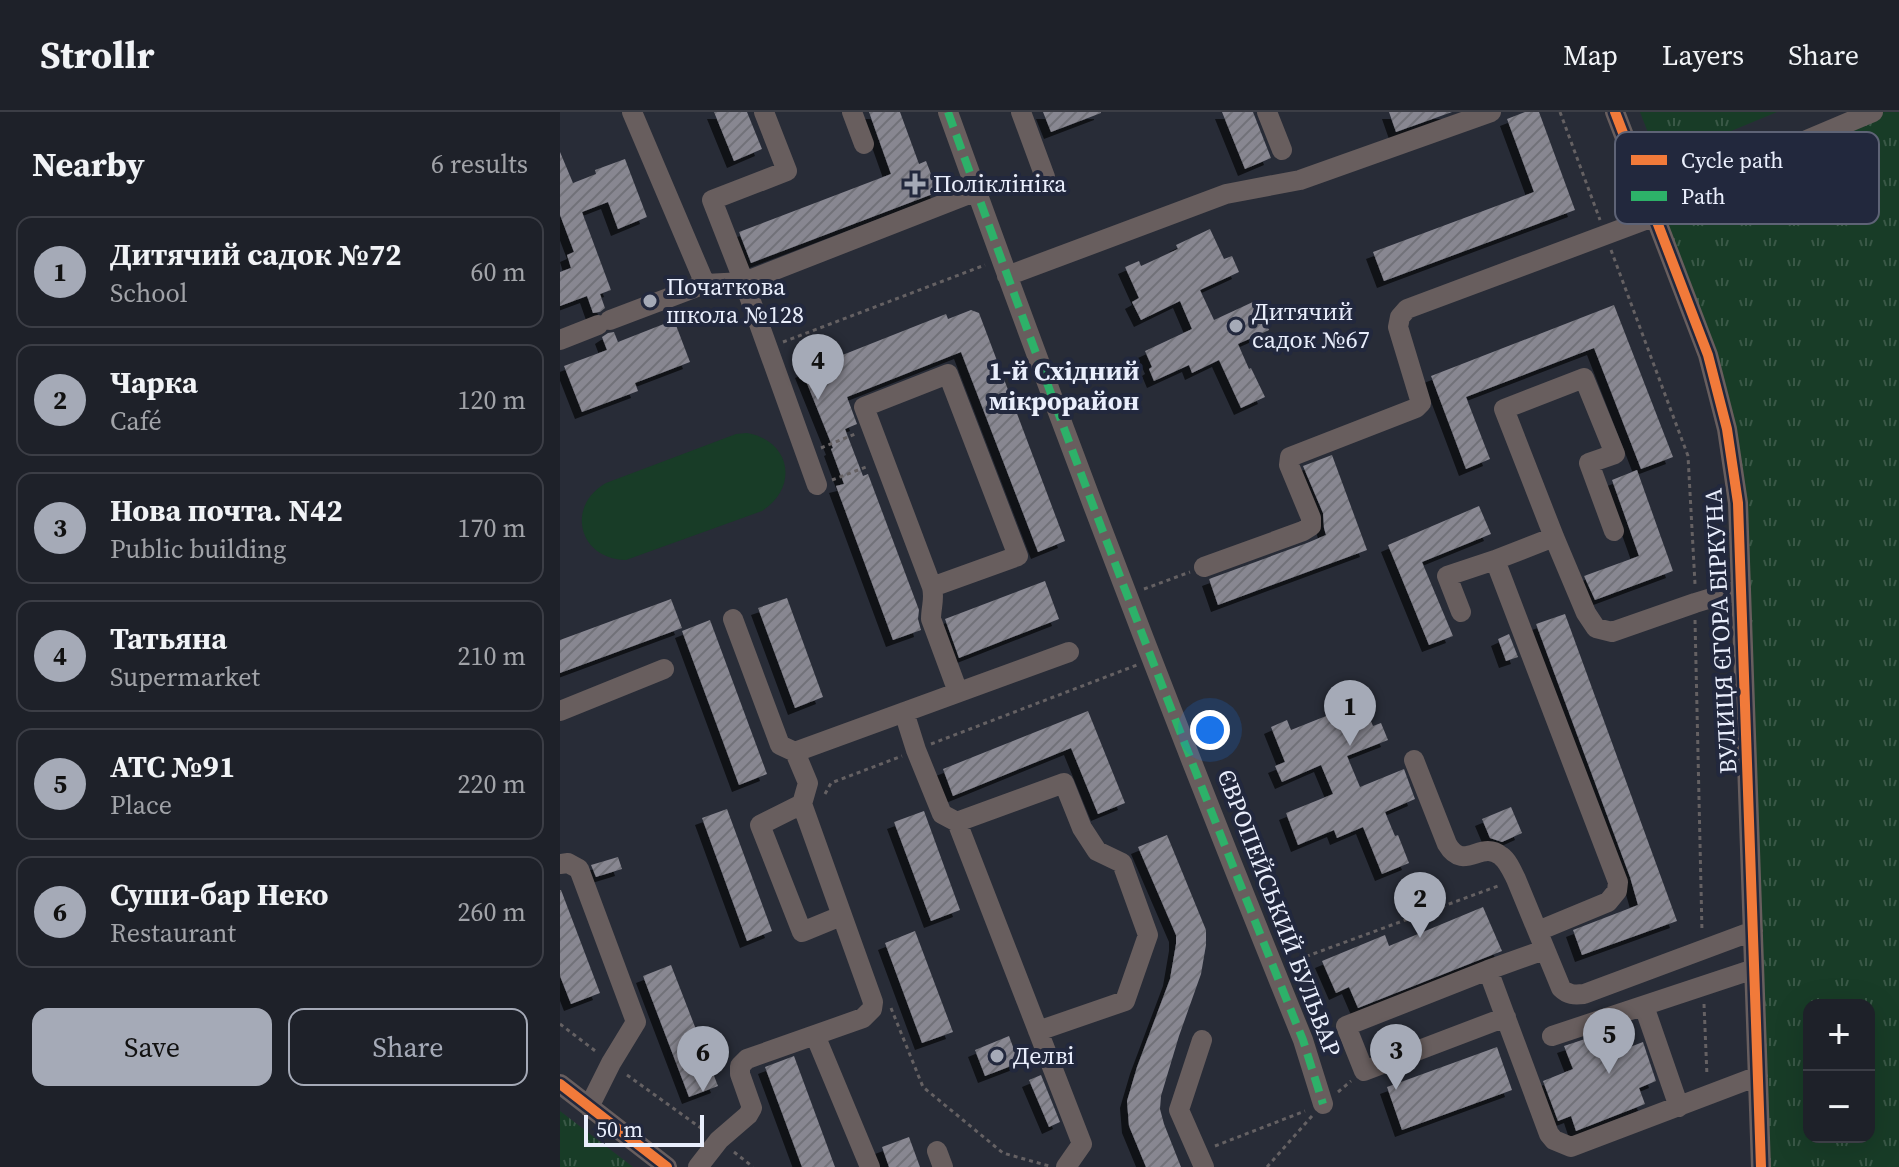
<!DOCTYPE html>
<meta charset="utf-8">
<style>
body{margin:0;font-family:"Source Serif 4",serif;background:#2b2e35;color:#f1f3f6}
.controls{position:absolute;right:24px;bottom:24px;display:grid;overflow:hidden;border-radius:16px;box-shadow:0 8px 32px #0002}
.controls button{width:72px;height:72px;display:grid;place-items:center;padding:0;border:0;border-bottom:2px solid #3c3e46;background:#1e2129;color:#f1f3f6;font:40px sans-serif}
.scale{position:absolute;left:24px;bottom:20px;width:120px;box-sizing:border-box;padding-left:8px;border:4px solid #e9eefc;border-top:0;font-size:22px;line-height:28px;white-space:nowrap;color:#e9eefc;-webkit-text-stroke:6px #22283d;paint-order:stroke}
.you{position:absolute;left:650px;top:618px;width:28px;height:28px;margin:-20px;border:6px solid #fff;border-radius:50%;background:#1a73e8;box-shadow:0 0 0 12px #1a73e833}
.badge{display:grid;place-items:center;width:52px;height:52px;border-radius:50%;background:#a5aab7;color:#111;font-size:26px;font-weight:700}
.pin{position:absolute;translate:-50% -66px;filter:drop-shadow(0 2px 4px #0008)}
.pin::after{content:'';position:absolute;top:42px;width:28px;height:24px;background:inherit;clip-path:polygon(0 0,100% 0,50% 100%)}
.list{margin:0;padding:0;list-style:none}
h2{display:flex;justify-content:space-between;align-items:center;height:104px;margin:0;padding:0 32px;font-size:34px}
h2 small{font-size:26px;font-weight:400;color:#a1a3a8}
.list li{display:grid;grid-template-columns:52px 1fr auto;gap:24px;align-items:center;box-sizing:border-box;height:112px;margin:0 16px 16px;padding:0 16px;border:2px solid #3c3e46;border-radius:16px}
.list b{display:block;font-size:30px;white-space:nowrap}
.list p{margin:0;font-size:26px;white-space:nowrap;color:#a1a3a8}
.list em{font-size:26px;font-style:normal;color:#a1a3a8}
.actions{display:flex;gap:16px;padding:24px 32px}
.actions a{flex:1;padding:18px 0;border:2px solid #a5aab7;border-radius:16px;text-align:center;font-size:28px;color:#a5aab7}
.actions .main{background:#a5aab7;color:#111}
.map{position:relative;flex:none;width:1339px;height:1055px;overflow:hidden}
header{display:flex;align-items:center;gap:48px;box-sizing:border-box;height:112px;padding:0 40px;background:#1e2129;border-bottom:2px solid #3c3e46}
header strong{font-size:38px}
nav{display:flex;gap:44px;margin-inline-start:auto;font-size:28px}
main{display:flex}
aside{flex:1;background:#1e2129}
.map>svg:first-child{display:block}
</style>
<header>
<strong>Strollr</strong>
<nav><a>Map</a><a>Layers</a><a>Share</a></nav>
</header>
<main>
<aside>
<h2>Nearby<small>6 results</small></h2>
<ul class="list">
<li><span class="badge">1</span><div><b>Дитячий садок №72</b><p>School</p></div><em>60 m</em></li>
<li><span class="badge">2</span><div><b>Чарка</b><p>Café</p></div><em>120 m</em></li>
<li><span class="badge">3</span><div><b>Нова почта. N42</b><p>Public building</p></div><em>170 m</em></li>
<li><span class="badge">4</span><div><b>Татьяна</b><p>Supermarket</p></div><em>210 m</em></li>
<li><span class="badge">5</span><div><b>АТС №91</b><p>Place</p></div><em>220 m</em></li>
<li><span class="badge">6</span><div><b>Суши-бар Неко</b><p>Restaurant</p></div><em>260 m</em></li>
</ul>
<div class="actions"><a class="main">Save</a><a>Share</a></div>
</aside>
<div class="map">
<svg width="1339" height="1055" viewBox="0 0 1339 1055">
<defs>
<pattern id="grass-tufts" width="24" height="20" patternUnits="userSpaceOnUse" patternTransform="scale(2)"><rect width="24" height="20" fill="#183c27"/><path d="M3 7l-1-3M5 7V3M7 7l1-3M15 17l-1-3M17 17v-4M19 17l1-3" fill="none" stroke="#3a5847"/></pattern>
<pattern id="building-hatch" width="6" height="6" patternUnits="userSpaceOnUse" patternTransform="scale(2)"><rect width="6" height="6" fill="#888791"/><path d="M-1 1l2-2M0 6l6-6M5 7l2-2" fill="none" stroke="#717179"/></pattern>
<filter id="shadow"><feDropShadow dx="-7" dy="7" stdDeviation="0" flood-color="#0009"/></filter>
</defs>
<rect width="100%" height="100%" fill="#282c37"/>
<path fill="url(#grass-tufts)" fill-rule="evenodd" d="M1080,0H1217L1099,49Z
M1313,0H1339V1055H1201L1167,317L1092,93ZM1249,893H1309V1025H1249Z
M0,999L73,1055H0Z"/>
<path fill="#183c27" d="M187,321C231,329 239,375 202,399L66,448C19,448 5,394 46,371L176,322Z"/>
<path fill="url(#building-hatch)" filter="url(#shadow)" d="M154,0H187L202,37L174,49Z
M309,0H340L359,52L366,49L378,80L191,151L179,120L331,62Z
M483,0H541V1L491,20Z
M662,0H693L711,46L685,57Z
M829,0H892L836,20Z
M965,0H979L1015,98L824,169L813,140L974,80L947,7Z
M0,40L13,71L36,62L35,58L65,47L87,105L58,117L48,90L22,100L51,178L40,182L45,196L40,200L33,201L27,184L0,194V160L11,156L7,143L14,140L0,103Z
M650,117L664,147L672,144L679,160L640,178L654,208L695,189L709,218L678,232L689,257L691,256L705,285L681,296L659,248L632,261L629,253L594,269L589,257L592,255L585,239L632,217L620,189L581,208L572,190L579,186L565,155L579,149L581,154L618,137L616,133Z
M1054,193L1113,345L1081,357L1034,236L906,285L930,347L906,357L871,264Z
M411,198L419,201L505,429L478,440L401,240L287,285L297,312L285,317L303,364L308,362L359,498L358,507L361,518L333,528L276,374L284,372L271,337L273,336L242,259L386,202L388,207Z
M114,208L130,250L75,271L78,279L22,300L4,254L47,238L42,225L48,221L54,220L58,230Z
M772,343L807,438L658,493L649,467L747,431L766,423L764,416L763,401L743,354Z
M1077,358L1113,459L1035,488L1024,464L1079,444L1052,368Z
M919,394L931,422L862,450L893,524L869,533L828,433Z
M485,469L499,507L399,546L385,507Z
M227,486L263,585L235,596L198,496Z
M111,487L122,516L0,561V528Z
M1005,502L1117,809L1022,843L1013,818L1078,793L1070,765L976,512Z
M150,508L207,662L179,673L122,519Z
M949,522L958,545L946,549L938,527Z
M799,580L813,614L821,611L828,628L787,644L800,675L844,657L855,687L825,700L835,724L838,723L849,751L822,762L803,715L777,726L774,718L738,733L726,701L773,682L761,653L722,670L715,654L725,650L711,615L727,608L731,618L751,610L789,595L785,585Z
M528,599L565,691L538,702L511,636L393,684L383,657Z
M951,695L962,721L942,730L930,726L922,707Z
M167,697L212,819L187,829L142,706Z
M364,699L400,798L371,809L334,710Z
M607,723L646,818V833L641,862L619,924L601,984L600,997L604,1012L621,1055H586L569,1014L567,989L577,955L610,867L616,832V823L578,735Z
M58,745L62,757L36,765L31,753Z
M0,778H1L40,881L11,892L0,864Z
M923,795L942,839L798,896L789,875L776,881L762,849L825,823L829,834Z
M355,819L393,920L362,931L325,831Z
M111,853L158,974L129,985L83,864Z
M1049,919L1057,940L1083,930L1096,969L1079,976L1085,992L1016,1019L1011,1004L998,1009L983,969L1013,957L1004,934Z
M449,924L459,951L425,964L415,938Z
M937,935L952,978L842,1018L827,975Z
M234,944L275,1055H242L205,955Z
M481,963L500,1010L489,1015L469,968Z
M349,1025L360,1055H329L322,1035Z"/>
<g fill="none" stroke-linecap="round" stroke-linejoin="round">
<path stroke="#656163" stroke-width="3" stroke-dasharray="4 4" stroke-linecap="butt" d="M1000,0L1040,108
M1051,138L1128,344L1135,472
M223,230L425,153
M261,336L295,322
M272,368L306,355
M584,477L630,460
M1135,508L1142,820
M371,632L577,553
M265,682L271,671L342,644
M731,850L938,774
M1144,892L1147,964
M331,896L363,975L443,1041L489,1054
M0,912L38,941
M67,963L145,1019
M778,980L791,969
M655,1034L745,999
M174,1040L193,1055
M707,1055L752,1004"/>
<path stroke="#685e5e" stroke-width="20" d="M204,0L227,59L152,88L184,170L257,373
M292,0L304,32
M388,0C500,312 618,621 743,928L763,992
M461,0L485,65
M707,0L722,38
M1055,0L1148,243L1167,317L1178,391L1201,1055
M1092,93L1313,0
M447,164L666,82L740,68L931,0
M145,172L184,170L417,79
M50,208L145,172L72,0
M0,228L38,213
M388,262L458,444L372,475L304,295Z
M1054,419L1029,351L1055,342L1024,266L944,297L994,425L1026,501L1036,516L1052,520L1135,491L1181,477
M935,448L994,425
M644,455L743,419L751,414V406L729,353L730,345L856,296L861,291L838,215L840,205L847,197L1096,104
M372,475C375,487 371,495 371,507L398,580
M901,500L887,464L935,448L1058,770L1057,779L1048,790L978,819
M173,507L220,633L235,640L509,540
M0,599L104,557
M344,600L356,638L382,702L397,710
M854,648L887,732C904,761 921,727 941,744C948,749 952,759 956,767L1001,876C1008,883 1014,883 1024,882L1193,819
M242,692L200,713L242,820L281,804
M0,752L8,751L19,757L76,910L51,951L29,995
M984,838L928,858L989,1022L994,1028L1011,1035L1198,964
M928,858L786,914L804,959L946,905
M1084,894L1119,995
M478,919L565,889L588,823L562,751L537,739L522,716L504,671L397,710L522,1032L506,1055
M255,923L310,1055
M992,924L1194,857
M642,928L619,998L644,1055
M0,972L107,1055
M377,1039L383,1055
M138,1055L159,1028L188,1003L192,996L180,962V954L187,947L303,906L312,897L313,890L242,692L248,671L235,640"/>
<path stroke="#2db169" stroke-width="8" stroke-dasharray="16 8" stroke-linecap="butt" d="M388,0C500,312 618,621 743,928L763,992"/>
<defs>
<path id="cycleway" d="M1055,0L1148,243L1167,317L1178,391L1201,1055
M0,972L107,1055"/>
</defs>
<use href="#cycleway" stroke="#22283d" stroke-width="15"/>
<use href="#cycleway" stroke="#f17a3a" stroke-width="10"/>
</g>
<g fill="#a5aab7" stroke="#22283d" stroke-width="3">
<path d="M351 60h8v8h8v8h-8v8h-8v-8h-8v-8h8z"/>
<circle cx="90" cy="189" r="8"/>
<circle cx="676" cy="214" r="8"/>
<circle cx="437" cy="944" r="8"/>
</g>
<g text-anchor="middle" stroke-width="8" stroke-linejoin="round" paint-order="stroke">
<g font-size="24" fill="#e9eefc" stroke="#22283d" text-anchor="start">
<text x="373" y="80">Поліклініка</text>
<text x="106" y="183">Початкова<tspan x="106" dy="28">школа №128</tspan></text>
<text x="692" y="208">Дитячий<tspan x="692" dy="28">садок №67</tspan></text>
<text x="453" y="952">Делві</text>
</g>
<g font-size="24" fill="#e9eefc" stroke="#22283d">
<text transform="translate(1161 519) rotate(-93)" y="8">ВУЛИЦЯ ЄГОРА БІРКУНА</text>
<text transform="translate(719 801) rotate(69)" y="8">ЄВРОПЕЙСЬКИЙ БУЛЬВАР</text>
</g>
<g font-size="26" font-weight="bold" fill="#e9eefc" stroke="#22283d">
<text x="504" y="268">1-й Східний<tspan x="504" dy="30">мікрорайон</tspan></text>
</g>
</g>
<rect x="1055" y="20" width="264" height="92" rx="12" fill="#22283d" stroke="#5e6376" stroke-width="2"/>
<rect x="1071" y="43" width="36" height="10" fill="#f17a3a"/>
<rect x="1071" y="79" width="36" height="10" fill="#2db169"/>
<g font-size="22" fill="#e9eefc">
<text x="1121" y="56">Cycle path</text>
<text x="1121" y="92">Path</text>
</g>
</svg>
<div class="controls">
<button>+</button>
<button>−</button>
</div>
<div class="scale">50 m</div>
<div class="you"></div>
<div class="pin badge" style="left:790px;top:634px">1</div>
<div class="pin badge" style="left:860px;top:826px">2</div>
<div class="pin badge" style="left:836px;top:978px">3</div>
<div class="pin badge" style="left:258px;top:288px">4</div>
<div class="pin badge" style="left:1049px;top:962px">5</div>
<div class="pin badge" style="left:143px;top:980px">6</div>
</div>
</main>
